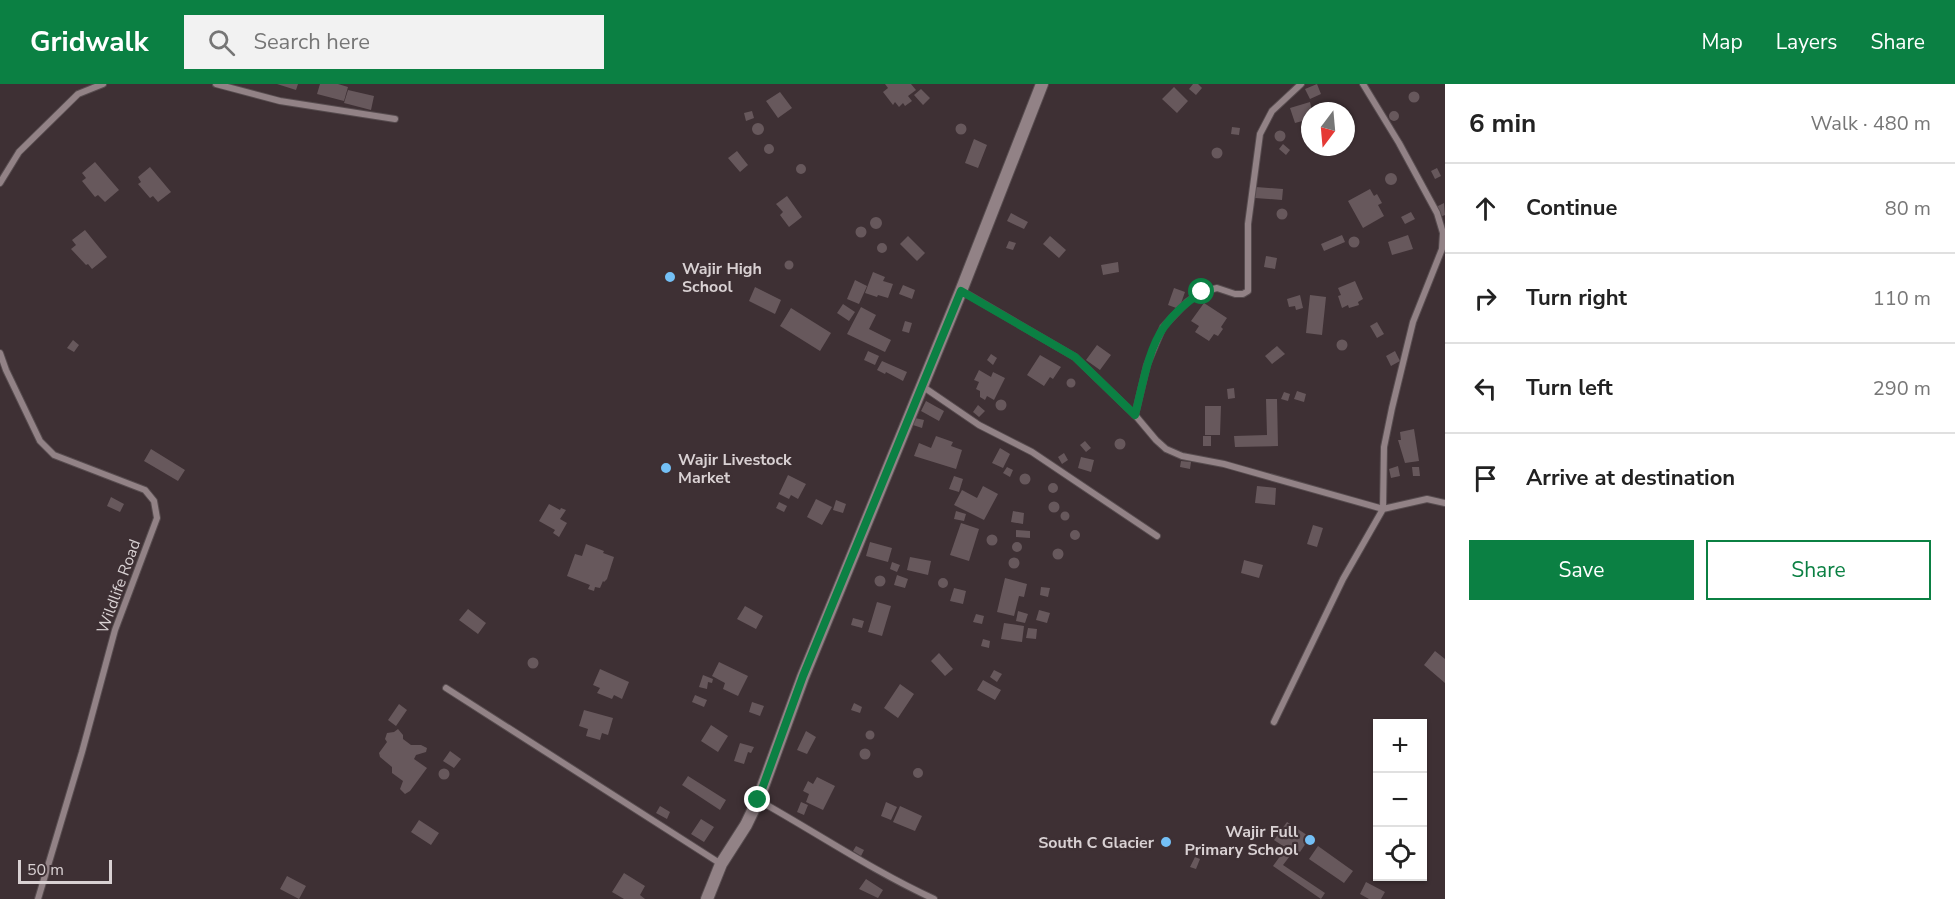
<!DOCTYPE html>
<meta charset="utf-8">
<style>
body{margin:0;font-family:"Nunito Sans",sans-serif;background:#f2f2f2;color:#222}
.controls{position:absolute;right:18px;bottom:18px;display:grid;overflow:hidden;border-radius:0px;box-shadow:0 2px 4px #0004}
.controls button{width:54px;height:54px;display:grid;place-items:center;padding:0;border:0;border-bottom:2px solid #e0e0e0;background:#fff;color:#222;font:30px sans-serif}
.compass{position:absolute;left:1301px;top:18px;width:54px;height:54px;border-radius:50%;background:#fff;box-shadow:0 2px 4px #0004;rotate:196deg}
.scale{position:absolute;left:18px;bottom:15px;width:94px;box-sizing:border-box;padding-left:6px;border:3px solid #d9d1d3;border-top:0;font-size:16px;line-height:21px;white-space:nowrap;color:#d9d1d3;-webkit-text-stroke:4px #3e3034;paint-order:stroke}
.stop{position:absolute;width:18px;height:18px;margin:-14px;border:4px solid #0b8043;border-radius:50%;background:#fff}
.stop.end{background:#0b8043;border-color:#fff;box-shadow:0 2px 6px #0008}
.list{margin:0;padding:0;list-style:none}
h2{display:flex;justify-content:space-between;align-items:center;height:78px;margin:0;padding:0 24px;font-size:26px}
h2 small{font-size:20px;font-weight:400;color:#767676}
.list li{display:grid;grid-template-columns:39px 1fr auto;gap:18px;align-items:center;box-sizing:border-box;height:90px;padding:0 24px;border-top:2px solid #e0e0e0}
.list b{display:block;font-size:22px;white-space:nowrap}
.list em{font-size:20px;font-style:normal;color:#767676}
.actions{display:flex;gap:12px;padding:18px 24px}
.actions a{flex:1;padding:14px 0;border:2px solid #0b8043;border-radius:0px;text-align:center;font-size:21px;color:#0b8043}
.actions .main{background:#0b8043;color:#fff}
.icon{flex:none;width:33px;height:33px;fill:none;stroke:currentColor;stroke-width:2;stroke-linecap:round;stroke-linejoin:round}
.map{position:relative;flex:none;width:1445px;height:815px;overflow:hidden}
header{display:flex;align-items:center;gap:36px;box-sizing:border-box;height:84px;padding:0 30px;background:#0b8043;color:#fff}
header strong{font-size:28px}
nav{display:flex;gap:33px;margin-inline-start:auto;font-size:21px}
.search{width:420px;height:54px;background:#f2f2f2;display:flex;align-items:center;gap:15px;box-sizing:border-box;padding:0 21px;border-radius:0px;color:#767676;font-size:22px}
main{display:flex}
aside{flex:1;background:#fff}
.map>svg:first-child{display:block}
</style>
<header>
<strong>Gridwalk</strong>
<div class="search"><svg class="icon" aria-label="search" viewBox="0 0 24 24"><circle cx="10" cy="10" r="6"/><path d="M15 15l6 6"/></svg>Search here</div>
<nav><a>Map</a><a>Layers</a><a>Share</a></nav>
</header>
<main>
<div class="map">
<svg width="1445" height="815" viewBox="0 0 1445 815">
<rect width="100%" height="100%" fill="#3e3034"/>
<path fill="#67585c" d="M277,0H298L296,6Z
M320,0H338L348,3L344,17L317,10Z
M885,0H911L916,6L908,12L912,17L905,22L903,19L899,23L895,18L893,21L883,8L888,4Z
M1193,0H1198L1202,4L1196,11L1189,5Z
M1317,0L1321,10L1310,15L1305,5Z
M1174,3L1188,17L1177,29L1162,15Z
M921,5L930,14L923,21L914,11Z
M348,6L374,12L371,26L344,19Z
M1408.5 13a5.5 5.5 0 1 1 11 0a5.5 5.5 0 1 1-11 0Z
M780,8L792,24L778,34L766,17Z
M1310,18L1312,27H1310V35L1295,39L1290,24Z
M752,27L754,34L746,37L744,29Z
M1389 32a5 5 0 1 1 10 0a5 5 0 1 1-10 0Z
M752 45a6 6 0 1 1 12 0a6 6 0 1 1-12 0Z
M955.5 45a5.5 5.5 0 1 1 11 0a5.5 5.5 0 1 1-11 0Z
M1232,43L1240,44L1239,51L1231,50Z
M1274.5 52a5.5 5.5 0 1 1 11 0a5.5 5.5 0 1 1-11 0Z
M974,55L987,61L978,84L965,79Z
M1283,60L1290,66L1286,71L1279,65Z
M764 65a5 5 0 1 1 10 0a5 5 0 1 1-10 0Z
M1211.5 69a5.5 5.5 0 1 1 11 0a5.5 5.5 0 1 1-11 0Z
M737,67L748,81L740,88L728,74Z
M95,78L119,106L105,118L98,111L95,113L82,97L86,94L82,89Z
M796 85a5 5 0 1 1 10 0a5 5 0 1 1-10 0Z
M150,83L171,108L158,118L153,112L150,114L138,100L141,98L138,93Z
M1437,84L1441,92L1435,95L1431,87Z
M1385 95a6 6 0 1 1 12 0a6 6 0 1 1-12 0Z
M1256,103L1283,105L1282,116L1255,114Z
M1370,105L1374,112L1377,110L1382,119L1378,121L1384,132L1363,144L1348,117Z
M787,112L802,133L789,143L780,131L783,128L776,120Z
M1444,119L1445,131L1440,133L1434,124Z
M1276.5 130a5.5 5.5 0 1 1 11 0a5.5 5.5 0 1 1-11 0Z
M1411,128L1415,135L1405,140L1401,133Z
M1011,129L1028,138L1024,145L1007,137Z
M870 139a6 6 0 1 1 12 0a6 6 0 1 1-12 0Z
M855.5 148a5.5 5.5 0 1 1 11 0a5.5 5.5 0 1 1-11 0Z
M85,146L107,173L92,185L88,180L86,181L71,165L76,161L72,156Z
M1342,151L1345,158L1324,167L1321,160Z
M1408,151L1413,165L1392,171L1388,158Z
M908,152L925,169L917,177L900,160Z
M1050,152L1066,166L1059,174L1043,160Z
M1348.5 158a5.5 5.5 0 1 1 11 0a5.5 5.5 0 1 1-11 0Z
M1009,157L1016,159L1013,166L1006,164Z
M877 164a5 5 0 1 1 10 0a5 5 0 1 1-10 0Z
M1266,172L1277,174L1275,185L1264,183Z
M784.5 181a4.5 4.5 0 1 1 9 0a4.5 4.5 0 1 1-9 0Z
M1118,178L1119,188L1103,191L1101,181Z
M873,188L885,193L883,197L893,200L888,214L878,211L877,213L865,209Z
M855,196L867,202L859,220L847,215Z
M1355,197L1363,215L1358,218L1359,221L1349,224L1348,221L1342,224L1338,212L1341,211L1338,204Z
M903,201L915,206L912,215L899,210Z
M755,203L781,216L775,230L749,217Z
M1174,204L1185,208L1179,225L1168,221Z
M1300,211L1303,224L1296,226L1295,222L1289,223L1287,215Z
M1310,211L1326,213L1322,251L1306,249Z
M1204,219L1227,234L1221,243L1223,245L1218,252L1214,250L1209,257L1195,248L1199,242L1191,237Z
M843,220L855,228L849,237L837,229Z
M861,223L876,231L869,245L891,256L885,268L847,250Z
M791,224L831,249L820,267L780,242Z
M905,237L912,239L909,249L902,247Z
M1377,238L1384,250L1377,254L1370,242Z
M1336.5 261a5.5 5.5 0 1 1 11 0a5.5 5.5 0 1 1-11 0Z
M73,256L79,261L74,268L67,264Z
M1097,261L1111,271L1100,286L1086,276Z
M1277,262L1285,270L1272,280L1265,272Z
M868,267L879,272L875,281L864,276Z
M1395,267L1400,277L1391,282L1386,272Z
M991,270L997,274L993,281L987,276Z
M1040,271L1061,283L1053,295L1050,293L1044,302L1027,291Z
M882,277L907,288L903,297L886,288L885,290L877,286Z
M979,286L991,293L993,288L1005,294L994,316L987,312L985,316L980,313V307L976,305L979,298L974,296Z
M1066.5 299a4.5 4.5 0 1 1 9 0a4.5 4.5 0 1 1-9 0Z
M1234,304L1235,314L1228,315L1227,305Z
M1297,307L1306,310L1304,318L1294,315Z
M1284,308L1290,310L1288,317L1281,315Z
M1266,315H1277L1278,362L1235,363L1234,352L1267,351Z
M995.5 321a5.5 5.5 0 1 1 11 0a5.5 5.5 0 1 1-11 0Z
M926,317L944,327L939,337L921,327Z
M978,321L985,327L979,333L973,328Z
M1205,322H1221L1220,351H1205Z
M915,334L924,336L922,344L913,341Z
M1414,345L1419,377L1405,379L1398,356H1401L1400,348Z
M936,352L953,358L951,362L962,366L956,385L914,372L919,359L931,364Z
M1203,352H1211V362H1203Z
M1114.5 360a5.5 5.5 0 1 1 11 0a5.5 5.5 0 1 1-11 0Z
M1085,357L1091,364L1086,368L1080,361Z
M1000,364L1010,370L1003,384L992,379Z
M151,365L185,386L178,397L144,377Z
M1064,369L1068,376L1062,380L1058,373Z
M1081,373L1094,376L1091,388L1078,384Z
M1181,377L1191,378L1190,385L1180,383Z
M1398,382L1400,392L1391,394L1389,385Z
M1007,383L1013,386L1010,393L1003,389Z
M1412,383H1419L1420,392H1413Z
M1019.5 395a5.5 5.5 0 1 1 11 0a5.5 5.5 0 1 1-11 0Z
M788,391L806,400L798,415L791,411L789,415L779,410Z
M954,392L963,395L959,408L949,405Z
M1048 404a5 5 0 1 1 10 0a5 5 0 1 1-10 0Z
M983,402L998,410L984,436L954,421L962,406L977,414Z
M1257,402L1276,404L1275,421L1255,419Z
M111,413L124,420L120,428L107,422Z
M816,415L832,423L822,441L807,433Z
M836,416L846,420L843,429L833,426Z
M1048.5 423a5.5 5.5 0 1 1 11 0a5.5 5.5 0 1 1-11 0Z
M779,418L787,422L784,428L776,424Z
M549,420L560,426L561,424L566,426L560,435L567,439L559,453L553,449L555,446L539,437Z
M956,427L966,430L964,437L954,435Z
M1013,427L1024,429L1023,440L1011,438Z
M1060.5 432a4.5 4.5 0 1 1 9 0a4.5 4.5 0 1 1-9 0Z
M961,439L979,445L969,477L950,471Z
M1313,441L1323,444L1317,463L1307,460Z
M1070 451a5 5 0 1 1 10 0a5 5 0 1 1-10 0Z
M1016,446L1030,447V454L1016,453Z
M986.5 456a5.5 5.5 0 1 1 11 0a5.5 5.5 0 1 1-11 0Z
M1012 463a5 5 0 1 1 10 0a5 5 0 1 1-10 0Z
M870,458L892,464L888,478L866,472Z
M586,460L604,467L603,469L614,473L607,495L604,498L603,497L600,504L595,503L594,507L588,505L590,501L567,492L575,470L582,472Z
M1052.5 470a5.5 5.5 0 1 1 11 0a5.5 5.5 0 1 1-11 0Z
M910,473L931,477L928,491L907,486Z
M1008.5 479a5.5 5.5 0 1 1 11 0a5.5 5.5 0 1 1-11 0Z
M1244,476L1263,481L1259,494L1241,489Z
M892,478L900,481L897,488L890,485Z
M897,491L908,495L905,504L894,501Z
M874.5 497a5.5 5.5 0 1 1 11 0a5.5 5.5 0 1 1-11 0Z
M1005,494L1027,500L1024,513L1019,512L1014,532L997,528Z
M938 499a5 5 0 1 1 10 0a5 5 0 1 1-10 0Z
M1041,503L1050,504L1048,513L1040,511Z
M954,504L966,507L963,520L950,517Z
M877,518L891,522L882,552L868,548Z
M745,522L763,532L756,545L737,535Z
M468,525L486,539L478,550L459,536Z
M1039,526L1050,529L1047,539L1036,536Z
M1018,527L1028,530L1025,539L1016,537Z
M976,530L984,532L982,540L973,538Z
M853,534L864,537L862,544L851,541Z
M1004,539L1024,542L1022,558L1001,555Z
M1028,544L1037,545L1036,555L1026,554Z
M983,555L990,557L989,564L981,562Z
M1435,567L1445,575V599L1424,581Z
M939,569L953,585L945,592L931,577Z
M527.5 579a5.5 5.5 0 1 1 11 0a5.5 5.5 0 1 1-11 0Z
M719,578L748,592L738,612L723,605L725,599L712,592Z
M600,585L629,598L622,615L614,611L612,615L597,609L600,604L593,601Z
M994,586L1002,590L997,598L990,593Z
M703,591L713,595L712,599L708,598L707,605L699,603Z
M983,596L1001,606L995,616L977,606Z
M900,600L914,610L898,634L884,624Z
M695,611L707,616L704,623L692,618Z
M752,618L764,622L760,632L749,628Z
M854,619L862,623L860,629L851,626Z
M399,620L407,626L396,642L388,636Z
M584,626L613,634L608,651L602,649L600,656L586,652L588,645L579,642Z
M711,641L728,652L718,668L701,657Z
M398,645L403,651V655L411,661H421L427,664L426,668L416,671L414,675L427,684L410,707L405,710L400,705L403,697L392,689V683L380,673L379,669L387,658L385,655L387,649L394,648Z
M865.5 651a4.5 4.5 0 1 1 9 0a4.5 4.5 0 1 1-9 0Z
M806,647L816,653L807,670L797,666Z
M740,659L754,663L751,669L748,668L744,680L734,677Z
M859.5 670a5.5 5.5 0 1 1 11 0a5.5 5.5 0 1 1-11 0Z
M450,667L461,675L454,684L443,677Z
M913 689a5 5 0 1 1 10 0a5 5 0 1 1-10 0Z
M438.5 690a5.5 5.5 0 1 1 11 0a5.5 5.5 0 1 1-11 0Z
M688,692L726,716L720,726L682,701Z
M817,693L835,702L823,726L806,718L809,710L803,707L808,697L813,700Z
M801,718L808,721L804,731L797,728Z
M886,718L897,723L891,736L881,732Z
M660,722L670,728L667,735L656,729Z
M900,722L922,732L915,747L893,738Z
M701,735L714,743L704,758L691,750Z
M419,736L439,749L431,761L411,748Z
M1287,738L1310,753L1298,771L1293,768L1283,781L1325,809L1321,815L1273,782L1286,764L1274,756Z
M856,762L864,766L861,772L853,767Z
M1318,762L1353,787L1344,799L1309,775Z
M1195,773L1200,775L1196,785L1190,783Z
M624,789L645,802L640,811L645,815H624L612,808Z
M287,792L306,802L299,815L280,805Z
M866,795L883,806L878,814L859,805Z
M1366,798L1385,808L1381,815H1369L1360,810Z"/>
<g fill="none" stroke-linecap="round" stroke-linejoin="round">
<defs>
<path id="street" d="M216,0L280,17L395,35
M0,99L19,68L78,10L103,0
M962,207L1075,273L1135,331L1156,356L1166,365L1182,372L1224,380L1383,425L1427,415L1445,419
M0,269L6,286L40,357L54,371L145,406L154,417L157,434L115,546L82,668L38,815
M922,302L979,341L1032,368L1157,452
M1135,331L1147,281L1163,243L1187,218L1202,208L1217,204L1235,210H1243L1248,207V140L1260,50L1272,27L1301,0
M446,604L721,780
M1274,638L1343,495L1383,425L1384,363L1392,324L1413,238L1442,165L1443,149L1437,129L1399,59L1363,0
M758,716C817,749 873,787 934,815"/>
<path id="secondary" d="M707,815L721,780L746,741L758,716L803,593L961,207L1042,0"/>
</defs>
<use href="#street" stroke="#574c4f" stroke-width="8"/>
<use href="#secondary" stroke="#574c4f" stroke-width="14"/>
<use href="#street" stroke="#928286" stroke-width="6"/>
<use href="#secondary" stroke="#928286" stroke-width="12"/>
</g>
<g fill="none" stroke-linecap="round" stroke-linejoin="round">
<path stroke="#0b8043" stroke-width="8" d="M758,716L803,592L961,207L1075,273L1135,331C1142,304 1148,265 1164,243C1174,229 1188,217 1202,208"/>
</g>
<g fill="#74c0f6" stroke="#3e3034" stroke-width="2">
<circle cx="670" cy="193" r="6"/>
<circle cx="666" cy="384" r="6"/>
<circle cx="1310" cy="756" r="6"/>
<circle cx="1166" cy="758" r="6"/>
</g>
<g text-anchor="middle" stroke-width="4.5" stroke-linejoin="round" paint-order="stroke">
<g font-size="16" font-weight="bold" fill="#d9d1d3" stroke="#3e3034" text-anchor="start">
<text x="682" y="190">Wajir High<tspan x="682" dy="18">School</tspan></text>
<text x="678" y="381">Wajir Livestock<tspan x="678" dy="18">Market</tspan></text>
<text x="1298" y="753" text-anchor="end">Wajir Full<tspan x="1298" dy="18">Primary School</tspan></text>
<text x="1154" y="764" text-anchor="end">South C Glacier</text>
</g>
<g font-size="16" fill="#d9d1d3" stroke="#3e3034">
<text transform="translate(118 502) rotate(-70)" y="6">Wildlife Road</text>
</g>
</g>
</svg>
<div class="controls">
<button>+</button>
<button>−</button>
<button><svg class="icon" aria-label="locate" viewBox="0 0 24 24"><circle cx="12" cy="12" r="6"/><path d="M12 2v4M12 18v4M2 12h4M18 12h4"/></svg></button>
</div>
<svg class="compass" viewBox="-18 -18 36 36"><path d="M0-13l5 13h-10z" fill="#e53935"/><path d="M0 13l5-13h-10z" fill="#767676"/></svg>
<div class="scale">50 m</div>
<div class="stop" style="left:1202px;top:208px"></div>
<div class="stop end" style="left:758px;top:716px"></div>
</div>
<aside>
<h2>6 min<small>Walk · 480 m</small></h2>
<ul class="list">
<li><svg class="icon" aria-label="ahead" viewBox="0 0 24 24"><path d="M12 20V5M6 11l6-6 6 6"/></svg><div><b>Continue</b></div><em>80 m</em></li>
<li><svg class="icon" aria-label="right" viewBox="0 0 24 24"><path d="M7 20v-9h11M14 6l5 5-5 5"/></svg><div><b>Turn right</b></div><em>110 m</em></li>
<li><svg class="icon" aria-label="left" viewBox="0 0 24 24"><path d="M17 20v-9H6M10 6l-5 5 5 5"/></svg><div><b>Turn left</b></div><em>290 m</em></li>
<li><svg class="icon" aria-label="arrive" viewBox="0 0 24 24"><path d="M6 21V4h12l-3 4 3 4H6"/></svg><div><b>Arrive at destination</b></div></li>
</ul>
<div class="actions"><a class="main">Save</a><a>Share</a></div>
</aside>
</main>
